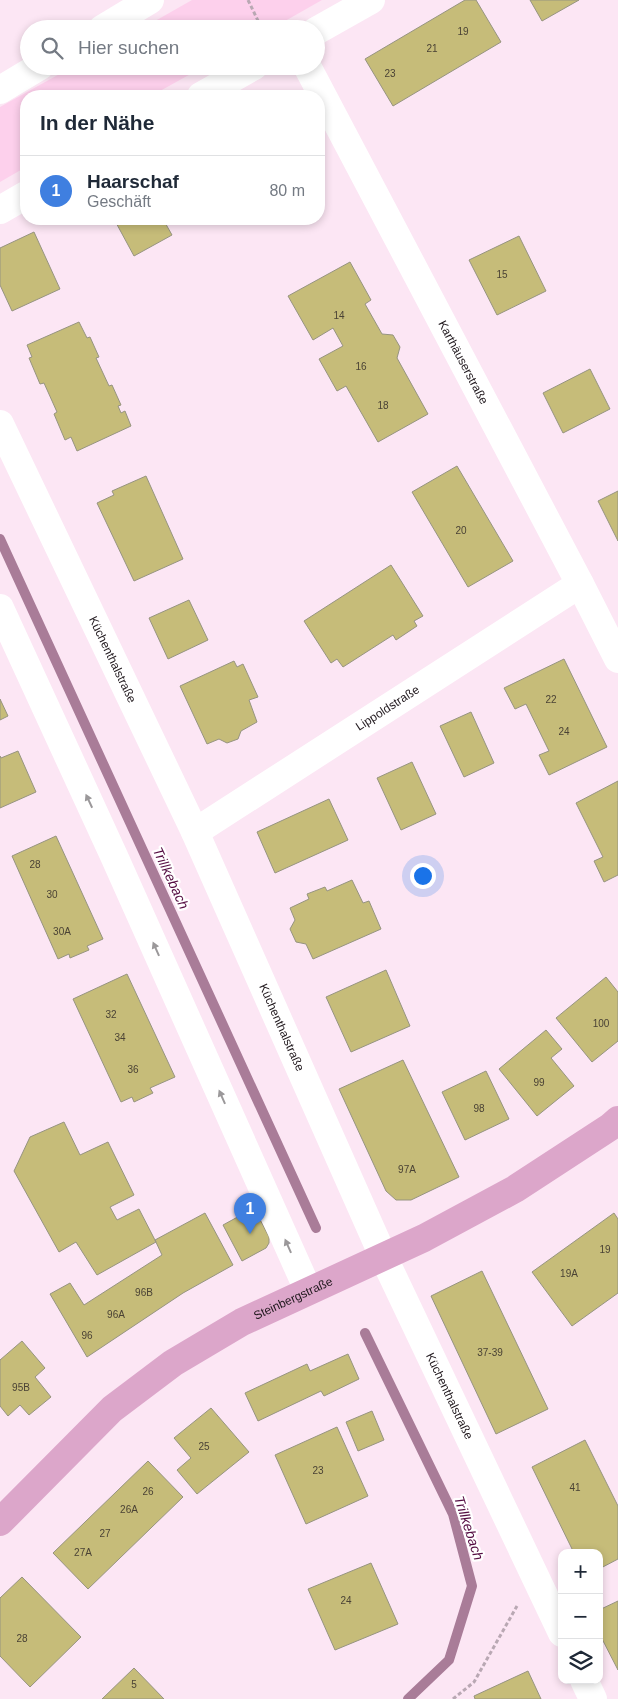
<!DOCTYPE html>
<html lang="de">
<meta charset="utf-8">
<style>
body{margin:0;font-family:Helvetica,sans-serif;background:#f6f6f7;color:#1f2937}
.controls{position:absolute;right:15px;bottom:15px;display:grid;overflow:hidden;border-radius:10px;box-shadow:0 2px 8px #0003}
.controls button{width:45px;height:45px;display:grid;place-items:center;padding:0;border:0;border-bottom:1px solid #e0e1e3;background:#fff;color:#1f2937;font:25px sans-serif}
.you{position:absolute;left:422px;top:875px;width:18px;height:18px;margin:-12px;border:4px solid #fff;border-radius:50%;background:#1a73e8;box-shadow:0 0 0 8px #1a73e833}
.badge{display:grid;place-items:center;width:32px;height:32px;border-radius:50%;background:#ea580c;color:#fff;font-size:16px;font-weight:700}
.pin{position:absolute;translate:-50% -41px;filter:drop-shadow(0 1px 2px #0008)}
.pin::after{content:'';position:absolute;top:26px;width:18px;height:15px;background:inherit;clip-path:polygon(0 0,100% 0,50% 100%)}
.list{margin:0;padding:0;list-style:none}
h2{display:flex;justify-content:space-between;align-items:center;height:65px;margin:0;padding:0 20px;font-size:21px}
h2 small{font-size:16px;font-weight:400;color:#747a83}
.list li{display:grid;grid-template-columns:32px 1fr auto;gap:15px;align-items:center;box-sizing:border-box;height:70px;padding:0 20px;border-top:1px solid #e0e1e3}
.list b{display:block;font-size:19px;white-space:nowrap}
.list p{margin:0;font-size:16px;white-space:nowrap;color:#747a83}
.list em{font-size:16px;font-style:normal;color:#747a83}
.icon{flex:none;width:28px;height:28px;fill:none;stroke:currentColor;stroke-width:2;stroke-linecap:round;stroke-linejoin:round}
.map{position:relative;flex:none;width:618px;height:1699px;overflow:hidden}
.search{position:absolute;background:#fff;box-shadow:0 2px 8px #0003;left:20px;top:20px;width:305px;height:55px;display:flex;align-items:center;gap:12px;box-sizing:border-box;padding:0 18px;border-radius:28px;color:#747a83;font-size:19px}
.panel{position:absolute;background:#fff;box-shadow:0 2px 8px #0003;left:20px;top:90px;width:305px;height:135px;border-radius:20px}
.map>svg:first-child{display:block}
</style>
<div class="map">
<svg width="618" height="1699" viewBox="0 0 618 1699">
<rect width="100%" height="100%" fill="#fce6f4"/>
<path fill="#fdd0ec" d="M192,0H322L271,29H141Z
M74,66H205L151,96H26V167L0,182V107Z"/>
<g fill="none" stroke-linecap="round" stroke-linejoin="round">
<path stroke="#a97c98" stroke-width="10" d="M0,539L316,1228
M365,1333L453,1514L472,1586L449,1660L408,1699"/>
</g>
<path fill="#c6bc79" stroke="#969480" d="M465,0H476L501,42L393,106L365,59Z
M530,0H579L542,21Z
M114,219H163L172,235L134,256Z
M34,232L60,289L12,311L0,285V248Z
M519,236L546,291L497,315L469,260Z
M350,262L371,300L365,304L382,334L393,335L400,347L397,358L428,414L378,442L346,386L337,391L319,359L343,346L333,328L313,340L288,296Z
M79,322L87,338L90,337L99,357L96,358L109,386L112,385L121,405L118,406L121,413L125,411L131,426L77,451L71,437L65,440L54,414L57,412L44,383L40,384L29,358L32,357L27,345Z
M590,369L610,409L563,433L543,393Z
M457,466L513,561L468,587L412,492Z
M146,476L183,559L134,581L97,503L114,495L112,491Z
M618,491V541L598,501Z
M391,565L423,616L414,621L417,626L396,640L393,635L343,667L337,659L331,663L304,621Z
M189,600L208,640L168,659L149,618Z
M564,659L607,747L549,775L539,755L549,751L526,704L515,709L504,688Z
M234,661L237,667L243,664L258,697L249,700L257,722L241,731L238,739L227,743L219,739L207,744L180,686Z
M0,699L8,716L0,720Z
M471,712L494,763L464,777L440,726Z
M18,751L36,792L0,808V756L1,758Z
M412,762L436,814L401,830L377,778Z
M618,781V875L604,882L594,861L603,857L576,803Z
M329,799L348,840L275,873L257,832Z
M56,836L103,939L87,946L89,950L70,958L69,954L58,959L12,856Z
M352,880L363,903L369,901L381,929L313,959L306,944L296,942L290,929L295,920L290,908L309,899L307,894L325,887L327,891Z
M386,970L410,1026L351,1052L326,997Z
M127,974L175,1077L150,1088L153,1093L134,1102L132,1097L121,1102L73,999Z
M606,977L618,992V1041L592,1062L556,1018Z
M546,1030L562,1049L551,1058L574,1086L537,1116L499,1069Z
M403,1060L459,1177L411,1200H396L386,1191L339,1089Z
M486,1071L509,1119L465,1140L442,1092Z
M64,1122L80,1155L108,1142L134,1195L110,1207L117,1220L139,1209L156,1242L97,1275L76,1242L59,1252L14,1171L30,1137Z
M254,1208L269,1237V1243L266,1248L242,1261L223,1225Z
M205,1213L233,1265L183,1293L87,1357L50,1294L70,1283L84,1305L162,1255L155,1240Z
M614,1213L618,1219V1293L572,1326L532,1272Z
M482,1271L548,1409L496,1434L431,1296Z
M22,1341L45,1368L35,1377L51,1397L29,1415L20,1405L8,1416L0,1406V1360Z
M348,1354L359,1379L324,1396L321,1391L258,1421L245,1393L307,1364L310,1371Z
M211,1408L249,1452L197,1494L177,1470L191,1458L174,1438Z
M372,1411L384,1440L358,1451L346,1422Z
M337,1427L368,1496L306,1524L275,1455Z
M585,1440L618,1506V1559L599,1569V1553H574L532,1467Z
M148,1461L183,1497L88,1589L53,1553Z
M371,1563L398,1624L335,1650L308,1589Z
M22,1577L81,1637L30,1687L0,1656V1598Z
M618,1601V1670L599,1633V1610Z
M134,1668L164,1699H102Z
M528,1671L541,1699H475L474,1696Z"/>
<g fill="none" stroke-linecap="round" stroke-linejoin="round">
<path stroke="#b9a8b3" stroke-width="3" stroke-dasharray="4 2.5" stroke-linecap="butt" d="M248,0L262,29
M453,1699L474,1682L517,1606"/>
<g stroke="#fff" stroke-width="28">
<path d="M102,29L150,0"/>
<path d="M316,31L371,0"/>
<path id="s1" d="M307,66L580,584L618,659"/>
<path d="M0,90L40,66"/>
<path d="M201,96L254,66"/>
<path d="M0,210L26,195"/>
<path id="s2" d="M0,424L195,832L383,1256L562,1633"/>
<path d="M0,608L114,856L308,1290"/>
<path id="s3" d="M195,832L580,584"/>
<path d="M584,1680L593,1699"/>
</g>
<path stroke="#dca6ca" stroke-width="28" id="s4" d="M0,1522L112,1409L173,1363L242,1322L424,1238L515,1189L610,1127L618,1120"/>
</g>
<defs><path id="oneway-solid" d="M-6-.8H1V-3.2L6.5 0L1 3.2V.8H-6Z" transform="scale(1.25)"/></defs>
<g fill="#9b989a">
<use href="#oneway-solid" transform="translate(89 801) rotate(-115)"/>
<use href="#oneway-solid" transform="translate(156 949) rotate(-114)"/>
<use href="#oneway-solid" transform="translate(222 1097) rotate(-114)"/>
<use href="#oneway-solid" transform="translate(288 1246) rotate(-114)"/>
</g>
<g text-anchor="middle" stroke-width="4.5" stroke-linejoin="round" paint-order="stroke">
<g font-size="10" fill="#4a4235">
<text x="463" y="35">19</text>
<text x="432" y="52">21</text>
<text x="390" y="77">23</text>
<text x="502" y="278">15</text>
<text x="339" y="319">14</text>
<text x="361" y="370">16</text>
<text x="383" y="409">18</text>
<text x="461" y="534">20</text>
<text x="551" y="703">22</text>
<text x="564" y="735">24</text>
<text x="35" y="868">28</text>
<text x="52" y="898">30</text>
<text x="62" y="935">30A</text>
<text x="111" y="1018">32</text>
<text x="601" y="1027">100</text>
<text x="120" y="1041">34</text>
<text x="133" y="1073">36</text>
<text x="539" y="1086">99</text>
<text x="479" y="1112">98</text>
<text x="407" y="1173">97A</text>
<text x="605" y="1253">19</text>
<text x="569" y="1277">19A</text>
<text x="144" y="1296">96B</text>
<text x="116" y="1318">96A</text>
<text x="87" y="1339">96</text>
<text x="490" y="1356">37-39</text>
<text x="21" y="1391">95B</text>
<text x="204" y="1450">25</text>
<text x="318" y="1474">23</text>
<text x="575" y="1491">41</text>
<text x="148" y="1495">26</text>
<text x="129" y="1513">26A</text>
<text x="105" y="1537">27</text>
<text x="83" y="1556">27A</text>
<text x="346" y="1604">24</text>
<text x="22" y="1642">28</text>
<text x="134" y="1688">5</text>
</g>
<g font-size="12" fill="#21191e" stroke="#fff">
<text dy="4" stroke="none"><textPath href="#s1" startOffset="335">Karthäuserstraße</textPath></text>
<text dy="4" stroke="none"><textPath href="#s2" startOffset="261">Küchenthalstraße</textPath></text>
<text dy="4" stroke="none"><textPath href="#s3" startOffset="229">Lippoldstraße</textPath></text>
<text dy="4" stroke="none"><textPath href="#s2" startOffset="666">Küchenthalstraße</textPath></text>
<text dy="4" stroke="none"><textPath href="#s4" startOffset="372">Steinbergstraße</textPath></text>
<text dy="4" stroke="none"><textPath href="#s2" startOffset="1071">Küchenthalstraße</textPath></text>
</g>
<g font-size="14" font-style="italic" fill="#550e43" stroke="#fff">
<text transform="translate(171 878) rotate(65)" y="5">Trillkebach</text>
<text transform="translate(469 1528) rotate(72)" y="5">Trillkebach</text>
</g>
</g>
</svg>
<div class="controls">
<button>+</button>
<button>−</button>
<button><svg class="icon" aria-label="layers" viewBox="0 0 24 24"><path d="M12 4l9 5-9 5-9-5zM3 14l9 5 9-5"/></svg></button>
</div>
<div class="you"></div>
<div class="pin badge" style="left:250px;top:1234px;background:#3f7fe0">1</div>
<div class="search"><svg class="icon" aria-label="search" viewBox="0 0 24 24"><circle cx="10" cy="10" r="6"/><path d="M15 15l6 6"/></svg>Hier suchen</div>
<section class="panel">
<h2>In der Nähe<small></small></h2>
<ul class="list">
<li><span class="badge" style="background:#3f7fe0">1</span><div><b>Haarschaf</b><p>Geschäft</p></div><em>80 m</em></li>
</ul>
</section>
</div>
